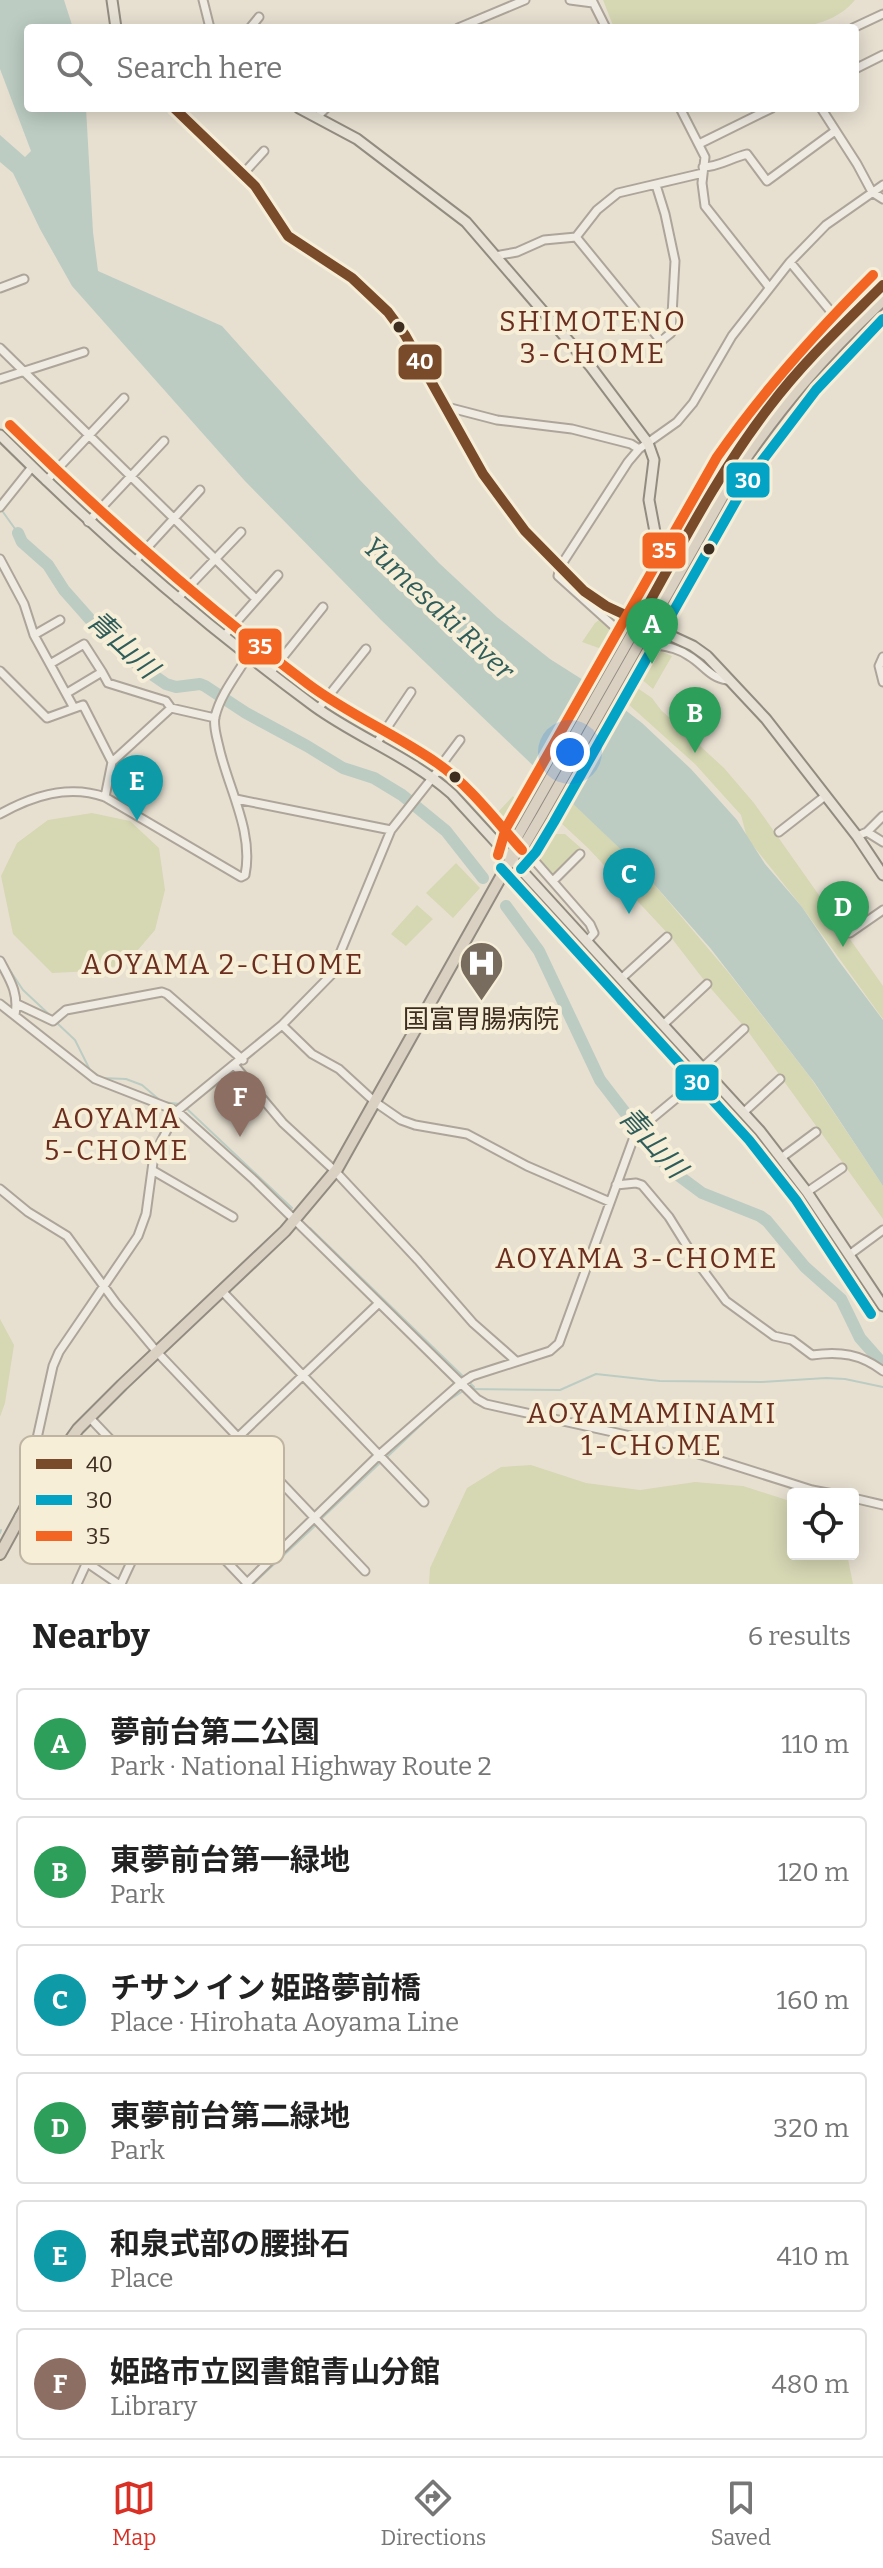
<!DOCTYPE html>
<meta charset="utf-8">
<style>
body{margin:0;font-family:Bitter,"Noto Sans JP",serif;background:#f2f2f2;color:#222}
.controls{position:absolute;right:24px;bottom:24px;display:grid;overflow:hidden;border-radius:8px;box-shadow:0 4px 20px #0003}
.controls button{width:72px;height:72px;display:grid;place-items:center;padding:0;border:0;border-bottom:2px solid #e0e0e0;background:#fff;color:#222;font:40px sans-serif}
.you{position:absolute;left:570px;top:752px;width:28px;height:28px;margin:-20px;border:6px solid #fff;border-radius:50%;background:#1a73e8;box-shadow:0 0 0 12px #1a73e833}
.badge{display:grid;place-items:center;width:52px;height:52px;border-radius:50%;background:#d93025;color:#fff;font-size:26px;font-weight:700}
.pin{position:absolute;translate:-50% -66px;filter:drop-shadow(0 2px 4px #0008)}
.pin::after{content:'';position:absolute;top:42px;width:28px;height:24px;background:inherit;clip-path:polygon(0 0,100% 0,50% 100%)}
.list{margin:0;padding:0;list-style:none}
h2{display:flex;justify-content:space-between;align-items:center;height:104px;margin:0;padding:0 32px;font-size:34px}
h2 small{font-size:26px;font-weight:400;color:#767676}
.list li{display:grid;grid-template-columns:52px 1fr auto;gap:24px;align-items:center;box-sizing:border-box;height:112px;margin:0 16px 16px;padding:0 16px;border:2px solid #e0e0e0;border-radius:8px}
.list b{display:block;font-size:30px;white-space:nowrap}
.list p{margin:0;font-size:26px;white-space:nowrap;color:#767676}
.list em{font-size:26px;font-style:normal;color:#767676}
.icon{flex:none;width:44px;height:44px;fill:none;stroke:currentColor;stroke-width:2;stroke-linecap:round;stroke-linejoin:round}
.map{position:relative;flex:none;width:883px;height:1584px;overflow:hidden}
.search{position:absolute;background:#fff;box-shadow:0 4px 20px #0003;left:24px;right:24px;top:24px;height:88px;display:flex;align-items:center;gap:20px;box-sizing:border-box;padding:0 28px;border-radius:8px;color:#767676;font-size:30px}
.sheet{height:872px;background:#fff}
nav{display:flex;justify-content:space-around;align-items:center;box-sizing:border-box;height:112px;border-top:2px solid #e0e0e0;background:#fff;font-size:22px;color:#767676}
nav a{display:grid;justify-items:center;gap:4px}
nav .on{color:#d93025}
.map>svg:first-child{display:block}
</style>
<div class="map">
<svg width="883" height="1584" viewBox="0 0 883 1584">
<rect width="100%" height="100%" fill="#e7e0d1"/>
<path fill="#d6d7b3" d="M603,0H855C839,20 810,28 785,28L782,24L777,27L772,24L770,28H614Z
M599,620L616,634L607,651L582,642L595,623Z
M647,645L672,656L653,689L633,672Z
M636,687L652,698L661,710L724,768L754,803L883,986V1019L802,907L747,838L741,815L695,764L627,703Z
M513,796L523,811L513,827L499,815V811Z
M571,801L641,869L728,972L810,1077L883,1186V1219L747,1030L707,984L670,936L588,848L560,822Z
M92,813L130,821L159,848L165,890L155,930L126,964L93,971L52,973L13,934L1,876L17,843L48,820Z
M546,834H565L581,848L553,876L534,851Z
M456,863L480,888L453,918L426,893Z
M417,905L433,919L406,946L391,934Z
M0,1319L14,1345L5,1403L0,1417Z
M531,1465L586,1483L640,1490L695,1482L743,1486L793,1502V1554H847L853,1584H429L430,1568L467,1488L501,1467Z"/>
<path fill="#bcccc2" d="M0,0H64L73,28H28V108H86L93,232L98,271L222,326L359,479L439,563L497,617L550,659L602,692L642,723L691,769L737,820L765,864L802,907L838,960L883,1020V1186L814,1082L711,949L637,865L381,620L244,480L72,286L40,229L13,173L0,162V135L25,157L31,151L0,69Z"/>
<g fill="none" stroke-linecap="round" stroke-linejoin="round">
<path stroke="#bcccc2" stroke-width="2" d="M3,512L18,533
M5,963L23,990L53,1018
M57,1023L75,1040L90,1070L102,1078L126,1079L142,1085L162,1102L180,1104
M185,1107L292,1208
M310,1228L474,1387
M469,1389L560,1390L596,1374L660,1381L761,1382L826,1378L845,1379L883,1387
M387,1457L443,1404L463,1391
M320,1520L382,1461
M0,1533L1,1530
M253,1584L316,1525"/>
<path stroke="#bcccc2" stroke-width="12" d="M18,533L22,542L48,565L64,590L95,625L128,658L166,684L176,687L200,684L205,686L246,713L307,746L343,768L374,778L402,795L446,831L483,878
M506,906L539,951L600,1080L667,1167L702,1193L760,1216L767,1221L805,1267L841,1299L860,1338L883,1364"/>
<path stroke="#c5bcae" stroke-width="7" stroke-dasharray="7 3.5" stroke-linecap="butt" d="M619,631L658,645
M502,825L534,860"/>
<defs>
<path id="minor" d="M203,0L210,28
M570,0L593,3
M592,0L606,28
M250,28L259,17
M458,28L525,0
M853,28L883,14
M855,69L883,55
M174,108L255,186L288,236L352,278L388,312L405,335L483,474L525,531L584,591L606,606L639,621
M680,108L705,157L702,183L705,206L769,287
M821,108L857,164L872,192L883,199
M317,117L326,108
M699,144L772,108
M703,167C719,167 731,158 747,154L767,181L835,131
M243,174L264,151
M576,237L661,341L671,333L675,261L665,214L656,185
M495,256L517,252L544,240L576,237L597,210L618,193L703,173
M790,262L842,325
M0,288L24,279
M0,348L256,599
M0,379L84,352
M443,406L497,420L572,429L631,444L639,449
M46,481L124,398
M0,507L32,467
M88,522L164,441
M0,559L24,604L34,635L74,708
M134,562L200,490
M177,599L241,532
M619,631L558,576L560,567L628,462L639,449L677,422L693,403L732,336L790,262L826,225L883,185
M34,635L60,620
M224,636L278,575
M658,645C669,647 679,649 689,656C703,664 710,678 727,680
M883,657L879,666L883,682
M50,664L84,644L102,672L67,693
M0,671L47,718L83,705L112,762
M102,672L108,683L166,701L171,708
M270,673L323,607
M318,709L366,649
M376,744L411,692
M441,771L442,764L460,740
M105,797L112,762L171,708L215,718
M236,799L391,830
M0,814C32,796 68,784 105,797L241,877L245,875C254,832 228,788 219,747C217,738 213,726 215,717C220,695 237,674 248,656
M779,832L825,796
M867,832L883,842
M857,836L867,832L883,816
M534,860L590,924L594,933L587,941
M553,881L580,854
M850,933L883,910
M0,961C10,980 19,993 15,1015
M622,978L667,937
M0,1004L95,1079L177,1111L254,1180L477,1399L486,1404L667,1444L812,1490L833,1494
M17,1004L53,1021L66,1010L162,992L167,994L243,1060
M664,1024L707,984
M282,1025L312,1054L339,1069L375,1102L401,1120L415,1125L467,1134L527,1166L610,1202
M235,1066L283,1123L335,1171L418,1260L473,1323L516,1361
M703,1067L744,1029
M744,1112L780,1079
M781,1158L816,1132
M152,1170L233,1217
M616,1185L636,1183L642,1185L669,1217L697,1262L726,1301L774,1336L792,1340L812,1355C840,1351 861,1354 883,1371
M0,1189L28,1212L67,1236L116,1303L157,1352L365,1571
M807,1192L842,1168
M849,1255L883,1230
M222,1291L424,1502
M89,1417L248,1584
M36,1488L28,1479L53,1366L59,1352L138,1236L146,1214L154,1155L177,1111L282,1025L331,975L391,830L437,772C456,772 488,811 502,825
M853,1498L883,1505
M19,1516L118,1584
M77,1584L87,1562
M121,1584C135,1553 147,1527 170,1502L379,1303
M246,1584L378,1456L460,1384L472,1376L550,1351L559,1343L634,1137L644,1125L708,1072"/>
<path id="major" d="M112,0L116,28
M299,108L357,139L466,222L591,367L648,443L654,460L649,500L661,564L669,569
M0,435C98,533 202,623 314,706C358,738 411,757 452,794L760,1131L807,1192L883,1306
M639,621L693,646L707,656L766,719L857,836L883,875"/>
<path id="highway" d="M513,857L525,844L542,815L737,471C782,404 825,355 883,300
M0,1554L36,1488L78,1429L122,1385L285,1231L337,1169L511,859L518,835L728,465C775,395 823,344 883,285"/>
</defs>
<use href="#minor" stroke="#ada599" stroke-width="11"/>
<use href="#major" stroke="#928b80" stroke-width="13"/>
<use href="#highway" stroke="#928b80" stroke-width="14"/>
<use href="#minor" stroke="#efebe3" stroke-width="7"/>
<use href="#major" stroke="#e6e1d4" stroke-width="9"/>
<use href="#highway" stroke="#dad1c2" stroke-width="10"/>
<defs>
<path id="bus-1" d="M174,108L255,186L288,236L352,278L388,312L405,335L483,474L525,531L584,591L606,606L649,626
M639,621C680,548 718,473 770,406C803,362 844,324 883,285"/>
<path id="bus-2" d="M501,868L749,1140L796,1200L871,1314
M521,869L536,852L554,822L749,478L816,390L883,319"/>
<path id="bus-3" d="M10,425C104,517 202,604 308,684C348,714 395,734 437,763C470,786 495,820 522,850
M498,855L506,828L717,457C763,391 816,332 873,275"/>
</defs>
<use href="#bus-1" stroke="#f7eed8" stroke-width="16"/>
<use href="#bus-2" stroke="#f7eed8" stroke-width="16"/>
<use href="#bus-3" stroke="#f7eed8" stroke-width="16"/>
<use href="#bus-1" stroke="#7a4b2a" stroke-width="10"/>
<use href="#bus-2" stroke="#03a3c5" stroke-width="10"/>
<use href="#bus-3" stroke="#f26522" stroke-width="10"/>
</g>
<defs>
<symbol id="hospital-pin" viewBox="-11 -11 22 30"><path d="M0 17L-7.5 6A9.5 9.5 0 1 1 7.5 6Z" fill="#786c5e" stroke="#f7eed8"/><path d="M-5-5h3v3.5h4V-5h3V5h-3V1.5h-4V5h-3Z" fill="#fff"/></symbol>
</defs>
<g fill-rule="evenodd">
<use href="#hospital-pin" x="456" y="938" width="51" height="69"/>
</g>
<g fill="#3d2e20" stroke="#f7eed8" stroke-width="3">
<circle cx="399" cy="327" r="7"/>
<circle cx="709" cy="549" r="7"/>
<circle cx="455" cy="777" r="7"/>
</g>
<g text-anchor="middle" stroke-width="8" stroke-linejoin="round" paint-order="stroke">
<g font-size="26" fill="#3d2e20" stroke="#f7eed8">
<text x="481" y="1028">国富胃腸病院</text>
</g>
<g font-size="28" letter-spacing="2" fill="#6b2e1e" stroke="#f7eed8">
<text x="593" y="331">SHIMOTENO<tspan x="593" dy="32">3-CHOME</tspan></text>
<text x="223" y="974">AOYAMA 2-CHOME</text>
<text x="117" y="1128">AOYAMA<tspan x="117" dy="32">5-CHOME</tspan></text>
<text x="637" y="1268">AOYAMA 3-CHOME</text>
<text x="652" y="1423">AOYAMAMINAMI<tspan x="652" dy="32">1-CHOME</tspan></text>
</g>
<g font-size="28" font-style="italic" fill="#2f5d5a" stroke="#f7eed8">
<text transform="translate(439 608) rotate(43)" y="10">Yumesaki River</text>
<text transform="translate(123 644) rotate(43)" y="10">青山川</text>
<text transform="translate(653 1142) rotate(48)" y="10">青山川</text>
</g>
</g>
<rect x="20" y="1436" width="264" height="128" rx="12" fill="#f7eed8" stroke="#bfb4a1" stroke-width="2"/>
<rect x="36" y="1459" width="36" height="10" fill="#7a4b2a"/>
<rect x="36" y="1495" width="36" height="10" fill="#03a3c5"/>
<rect x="36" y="1531" width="36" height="10" fill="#f26522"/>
<g font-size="22" fill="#3d2e20">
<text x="86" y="1472">40</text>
<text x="86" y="1508">30</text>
<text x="86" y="1544">35</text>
</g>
<g stroke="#f7eed8" stroke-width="3">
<rect x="397" y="343" width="46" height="38" rx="8" fill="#7a4b2a"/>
<rect x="725" y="461" width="46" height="38" rx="8" fill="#03a3c5"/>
<rect x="641" y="531" width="46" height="39" rx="8" fill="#f26522"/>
<rect x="237" y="627" width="46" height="39" rx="8" fill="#f26522"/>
<rect x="674" y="1063" width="46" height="39" rx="8" fill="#03a3c5"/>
</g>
<g font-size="22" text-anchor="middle" font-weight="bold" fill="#fff">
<text x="420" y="369">40</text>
<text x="748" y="488">30</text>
<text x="664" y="558">35</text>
<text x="260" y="654">35</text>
<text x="697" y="1090">30</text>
</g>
</svg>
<div class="controls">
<button><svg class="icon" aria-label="locate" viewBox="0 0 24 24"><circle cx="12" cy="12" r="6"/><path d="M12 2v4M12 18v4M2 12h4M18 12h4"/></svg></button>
</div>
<div class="you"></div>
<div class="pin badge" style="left:652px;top:664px;background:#2e9e5b">A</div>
<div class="pin badge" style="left:695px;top:753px;background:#2e9e5b">B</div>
<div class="pin badge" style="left:629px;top:914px;background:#0f9aa8">C</div>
<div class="pin badge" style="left:843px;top:947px;background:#2e9e5b">D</div>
<div class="pin badge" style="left:137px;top:821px;background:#0f9aa8">E</div>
<div class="pin badge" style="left:240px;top:1137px;background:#8d6e63">F</div>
<div class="search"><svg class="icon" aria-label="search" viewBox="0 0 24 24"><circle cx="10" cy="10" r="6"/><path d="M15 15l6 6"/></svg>Search here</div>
</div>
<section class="sheet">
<h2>Nearby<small>6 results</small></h2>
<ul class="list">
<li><span class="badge" style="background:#2e9e5b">A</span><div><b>夢前台第二公園</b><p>Park · National Highway Route 2</p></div><em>110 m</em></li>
<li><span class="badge" style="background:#2e9e5b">B</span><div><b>東夢前台第一緑地</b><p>Park</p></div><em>120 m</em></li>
<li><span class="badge" style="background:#0f9aa8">C</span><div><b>チサン イン 姫路夢前橋</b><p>Place · Hirohata Aoyama Line</p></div><em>160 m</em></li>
<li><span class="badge" style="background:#2e9e5b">D</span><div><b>東夢前台第二緑地</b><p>Park</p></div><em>320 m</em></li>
<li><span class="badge" style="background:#0f9aa8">E</span><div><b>和泉式部の腰掛石</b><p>Place</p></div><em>410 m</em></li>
<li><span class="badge" style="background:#8d6e63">F</span><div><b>姫路市立図書館青山分館</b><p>Library</p></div><em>480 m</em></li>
</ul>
</section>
<nav>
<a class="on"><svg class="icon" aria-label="map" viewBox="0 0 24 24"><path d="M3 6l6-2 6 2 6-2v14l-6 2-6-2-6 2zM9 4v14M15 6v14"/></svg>Map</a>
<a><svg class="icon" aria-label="directions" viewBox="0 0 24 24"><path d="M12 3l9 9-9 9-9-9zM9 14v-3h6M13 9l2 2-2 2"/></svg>Directions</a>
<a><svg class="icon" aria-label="saved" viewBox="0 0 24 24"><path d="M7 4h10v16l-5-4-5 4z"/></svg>Saved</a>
</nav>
